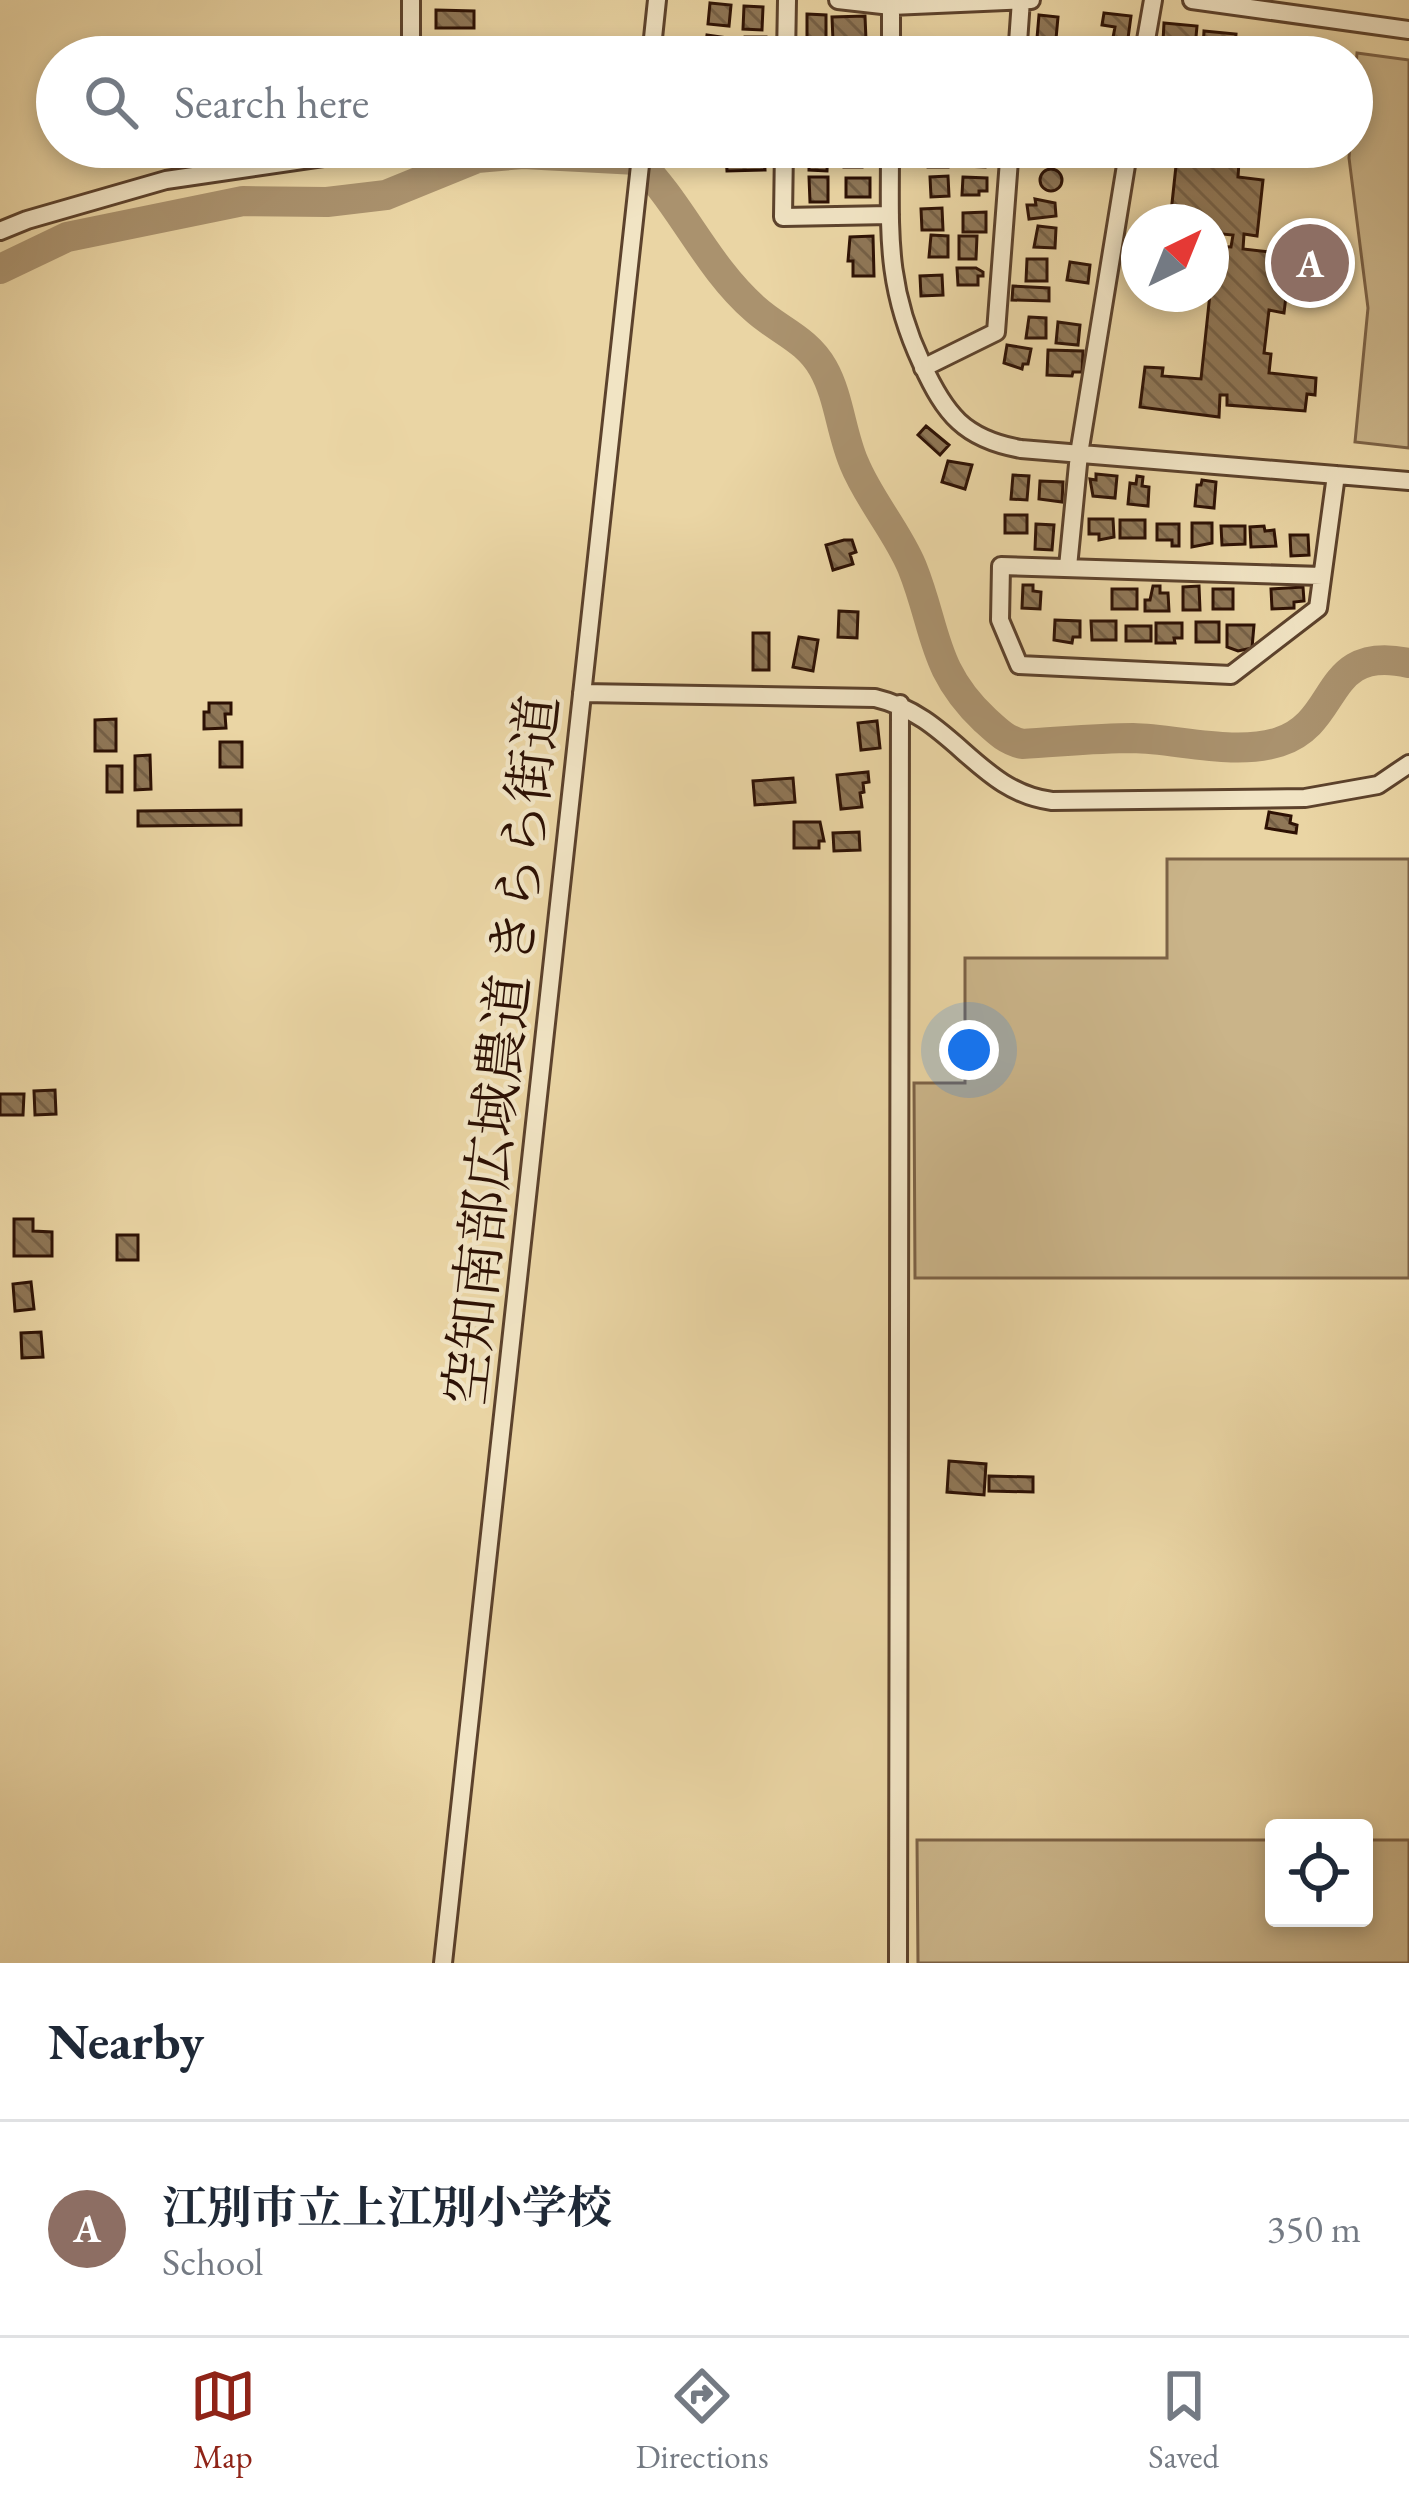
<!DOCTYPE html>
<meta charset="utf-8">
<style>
body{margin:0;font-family:"EB Garamond","Noto Serif JP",serif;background:#f6f6f7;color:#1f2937}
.controls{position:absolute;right:36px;bottom:36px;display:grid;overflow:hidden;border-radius:12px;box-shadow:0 6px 18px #0003}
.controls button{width:108px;height:108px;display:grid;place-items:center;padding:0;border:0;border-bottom:3px solid #e0e1e3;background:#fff;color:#1f2937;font:60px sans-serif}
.compass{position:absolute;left:1121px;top:204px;width:108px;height:108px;border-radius:50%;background:#fff;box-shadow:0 6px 18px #0003;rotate:43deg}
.you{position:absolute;left:969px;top:1050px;width:42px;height:42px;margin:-30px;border:9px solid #fff;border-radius:50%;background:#1a73e8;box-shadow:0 0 0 18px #1a73e833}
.badge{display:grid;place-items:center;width:78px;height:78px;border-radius:50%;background:#8f2418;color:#fff;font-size:39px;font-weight:700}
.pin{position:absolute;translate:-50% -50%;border:6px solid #fff;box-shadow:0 3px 12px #0006}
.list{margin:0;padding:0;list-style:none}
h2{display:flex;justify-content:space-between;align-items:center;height:156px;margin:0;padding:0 48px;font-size:51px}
h2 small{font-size:39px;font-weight:400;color:#747a83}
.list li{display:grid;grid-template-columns:78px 1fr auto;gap:36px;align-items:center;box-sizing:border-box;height:216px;padding:0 48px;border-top:3px solid #e0e1e3}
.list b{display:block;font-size:45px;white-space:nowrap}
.list p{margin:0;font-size:39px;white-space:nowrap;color:#747a83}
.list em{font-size:39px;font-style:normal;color:#747a83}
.icon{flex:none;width:66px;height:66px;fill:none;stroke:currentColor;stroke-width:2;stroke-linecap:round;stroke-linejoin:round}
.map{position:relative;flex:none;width:1409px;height:1963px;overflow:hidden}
.search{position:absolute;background:#fff;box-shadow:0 6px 18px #0003;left:36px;right:36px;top:36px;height:132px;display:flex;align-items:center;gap:30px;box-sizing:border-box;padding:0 42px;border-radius:66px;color:#747a83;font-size:45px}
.sheet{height:372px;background:#fff}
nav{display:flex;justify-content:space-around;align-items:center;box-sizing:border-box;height:168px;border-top:3px solid #e0e1e3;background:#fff;font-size:33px;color:#747a83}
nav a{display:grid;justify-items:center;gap:6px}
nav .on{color:#8f2418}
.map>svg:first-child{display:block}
</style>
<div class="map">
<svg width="1409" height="1963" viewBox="0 0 1409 1963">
<defs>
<pattern id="building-back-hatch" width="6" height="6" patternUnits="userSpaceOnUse" patternTransform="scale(3)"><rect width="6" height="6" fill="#8f7757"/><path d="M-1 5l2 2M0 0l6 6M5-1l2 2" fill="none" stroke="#756046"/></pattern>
</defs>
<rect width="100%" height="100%" fill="#ead5a4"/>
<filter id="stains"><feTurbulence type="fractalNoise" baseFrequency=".00167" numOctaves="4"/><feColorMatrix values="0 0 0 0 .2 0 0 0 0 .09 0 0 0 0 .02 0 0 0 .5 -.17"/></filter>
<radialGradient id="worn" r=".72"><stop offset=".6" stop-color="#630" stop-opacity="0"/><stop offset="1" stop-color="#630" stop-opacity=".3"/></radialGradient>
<path fill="#cab489" stroke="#7c6246" stroke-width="3" d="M1357,53L1409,60V448L1355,442L1368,308L1349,158Z
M1167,859H1409V1278H915L914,1083H965V958H1167Z
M917,1840H1274V1918H1364V1840H1409V1963H918Z"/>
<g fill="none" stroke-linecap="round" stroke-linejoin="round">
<path stroke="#aa926e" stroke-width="30" d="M0,269L67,237L243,201L327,202L386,195L477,158L523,154L637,160C682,205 706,266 755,309C778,330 807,339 823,368C839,396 841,433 854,463C869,500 897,531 912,567C937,629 931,669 985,720C998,732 1006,740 1022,744C1059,742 1096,738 1133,738C1178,739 1235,756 1279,742C1342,722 1321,644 1409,663"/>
</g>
<path fill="url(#building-back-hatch)" stroke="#2d1104" stroke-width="3" d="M710,3L731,5L729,26L708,24Z
M744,6L763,7L762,30L743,29Z
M436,10L474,11V28H436Z
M1104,13L1131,16L1127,46L1112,43L1115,27L1102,25Z
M807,14L826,15V40L807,39Z
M1039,15L1058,17L1056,39L1037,38Z
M865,16L866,40L833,41L832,17Z
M1164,23L1197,26L1195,48L1163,41Z
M1204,31L1236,34L1234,57H1216L1217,50L1203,49Z
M707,35L728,38L725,57L704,55Z
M745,37H766V57H744Z
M716,147H764L765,170L727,171L726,155H716Z
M809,147H828L827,171L809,170Z
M1076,147H1106L1105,156H1096L1095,164L1075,162Z
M1178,147H1240L1238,177L1263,180L1257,236L1244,234L1243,249L1314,257L1311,298L1286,296L1284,313L1269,310L1264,353L1271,354L1269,373L1316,378L1315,395L1307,394L1305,411L1227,405V395H1220L1219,417L1140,407L1145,367L1163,368L1162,376L1201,379L1215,246L1231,247L1233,235L1211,233V222H1170Z
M927,148H948V167H928Z
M960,148L985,149V167L964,166V161H959Z
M844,149H867V160H862V167H844Z
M1040 180a11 11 0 1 1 22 0a11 11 0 1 1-22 0Z
M948,176L949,196L931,197L930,177Z
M809,177H828V202H810Z
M963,177L987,178V191H979V195H962Z
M846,178H870V197H846Z
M1035,199L1055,203L1056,216L1029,219L1027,205H1036Z
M942,208L943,230H922L921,209Z
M986,212V232H963V213Z
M1038,226L1056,228L1055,248L1034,247Z
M931,235L948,236V257H929Z
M873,236L874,276H853V261H848L850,237Z
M959,236H977L976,259H959Z
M1027,259H1047V281H1026Z
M1070,262L1090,265L1088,283L1067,280Z
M957,268H976L983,272V276H978V285H958Z
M942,275L943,295L921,296L920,276Z
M1013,286L1049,288V301L1012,300Z
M1029,317L1046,318V338H1026Z
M1058,322L1080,325L1078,345L1056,343Z
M1007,345L1031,349L1028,364H1023L1022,369L1004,363Z
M1048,350L1083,351L1082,372H1073L1072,376L1047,375Z
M926,426L949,445L940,455L918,435Z
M948,461L972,465L965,489L942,482Z
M1096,474L1117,476L1115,498L1093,496L1090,479L1096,480Z
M1013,475L1029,476L1027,500L1011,499Z
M1137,476L1143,477L1142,486L1149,487L1148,506L1128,504L1130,483L1136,484Z
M1202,480L1216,482L1214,508L1195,506L1197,485H1201Z
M1040,481L1063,482L1062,502L1039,499Z
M1005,515H1027V533H1005Z
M1089,519H1113L1114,537L1099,540V534H1089Z
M1120,520H1145V538H1120Z
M1192,523H1212V543L1192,547Z
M1036,524L1054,525L1052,550L1035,549Z
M1157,524H1179V546H1172V540H1157Z
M1221,526H1245V544L1222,545Z
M1264,526L1265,531L1274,530L1276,546L1251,547L1250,527Z
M1290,535H1308L1309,555L1291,556Z
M844,540H852L856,552L850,554L853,564L833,570L826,545Z
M1023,585H1033V591L1041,592L1040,609L1022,608Z
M1153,586H1160V593H1168L1169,611H1145V600H1150Z
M1199,586L1200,610H1183V587Z
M1303,587L1304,601L1294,602V608L1272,609L1271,589Z
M1112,589H1137V609H1112Z
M1213,589H1233V609H1213Z
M839,611L858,612L857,638L838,637Z
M1055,620L1080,621V637H1073L1072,643L1054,640Z
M1091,621H1116V640H1092Z
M1196,622H1219V642H1196Z
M1156,623H1182V638H1174L1175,643H1156Z
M1227,625H1254L1252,648L1238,651L1227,647Z
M1126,626H1151V641H1126Z
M753,633H769V670H753Z
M799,637L818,640L813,671L793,667Z
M209,703H231V714H225L226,728L204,729V712H209Z
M116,719V751H95V720Z
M877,721L880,748L861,750L858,723Z
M220,742H242V767H220Z
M150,755L151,789L135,790V756Z
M107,766H122V792H107Z
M868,772L869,782L863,783L864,792L860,793L862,807L841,809L837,775Z
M793,778L795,802L755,805L753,781Z
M241,810V825L138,826V811Z
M1269,812L1291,816L1290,823L1297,825L1296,833L1266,828Z
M794,822H820L824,841H819V848H794Z
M859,832L860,850L834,851L833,833Z
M55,1090L56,1114L35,1115L34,1091Z
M0,1094H24L23,1115H0Z
M14,1219H33V1231L52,1232V1256H14Z
M117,1235H138V1260H117Z
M31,1282L34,1309L15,1311L13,1284Z
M41,1332L43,1357L22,1358L21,1333Z
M949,1461L986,1464L984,1495L947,1492Z
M989,1476L1033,1477V1492L989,1491Z"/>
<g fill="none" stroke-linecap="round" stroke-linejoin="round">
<defs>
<path id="minor" d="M838,0L891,6L1031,0
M1192,0L1409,30
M411,57V0
M651,57L657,0
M786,57L787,0
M891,57V0
M1017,57L1021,0
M1143,57L1153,0
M784,147L783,217L890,215
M890,147C890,232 885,285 922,364C945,414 964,439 1021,449L1409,481
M0,231L27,220L166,180L392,147
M923,368L996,332L1010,147
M1068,567L1079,454L1129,147
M1322,576L1001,566L1000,620L1019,665L1231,675L1318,608L1336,475
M582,693L875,698C953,716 978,792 1052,801L1305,798L1378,785L1409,764
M443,1963L642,147
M898,1963L900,704"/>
</defs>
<use href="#minor" stroke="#5c422c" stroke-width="22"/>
<use href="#minor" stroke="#f1e4c4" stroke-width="16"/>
</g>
<g text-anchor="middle" stroke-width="9" stroke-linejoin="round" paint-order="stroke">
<g font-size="54" fill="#2d1104" stroke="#f1e4c4">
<text transform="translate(501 1050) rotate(-84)" y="19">空知南部広域農道 きらら街道</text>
</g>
</g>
<rect width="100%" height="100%" filter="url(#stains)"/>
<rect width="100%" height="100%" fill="url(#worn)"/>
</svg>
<div class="controls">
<button><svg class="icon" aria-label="locate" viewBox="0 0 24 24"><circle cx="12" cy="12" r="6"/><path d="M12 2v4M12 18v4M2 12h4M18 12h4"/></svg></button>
</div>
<svg class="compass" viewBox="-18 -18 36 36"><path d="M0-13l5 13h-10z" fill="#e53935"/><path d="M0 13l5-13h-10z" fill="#747a83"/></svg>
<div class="you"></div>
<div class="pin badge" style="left:1310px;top:263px;background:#8d6e63">A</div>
<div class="search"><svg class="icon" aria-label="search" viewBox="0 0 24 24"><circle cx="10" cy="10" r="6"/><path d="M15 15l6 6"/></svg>Search here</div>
</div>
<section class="sheet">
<h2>Nearby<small></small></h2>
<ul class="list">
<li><span class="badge" style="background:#8d6e63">A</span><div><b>江別市立上江別小学校</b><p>School</p></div><em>350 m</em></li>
</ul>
</section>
<nav>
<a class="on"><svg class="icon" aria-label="map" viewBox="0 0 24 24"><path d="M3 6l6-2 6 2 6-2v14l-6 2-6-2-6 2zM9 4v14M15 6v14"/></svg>Map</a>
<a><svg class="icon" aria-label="directions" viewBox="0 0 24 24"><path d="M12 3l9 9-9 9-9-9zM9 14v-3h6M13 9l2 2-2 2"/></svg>Directions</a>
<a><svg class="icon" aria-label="saved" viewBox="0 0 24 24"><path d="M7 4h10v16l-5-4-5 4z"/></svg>Saved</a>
</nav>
